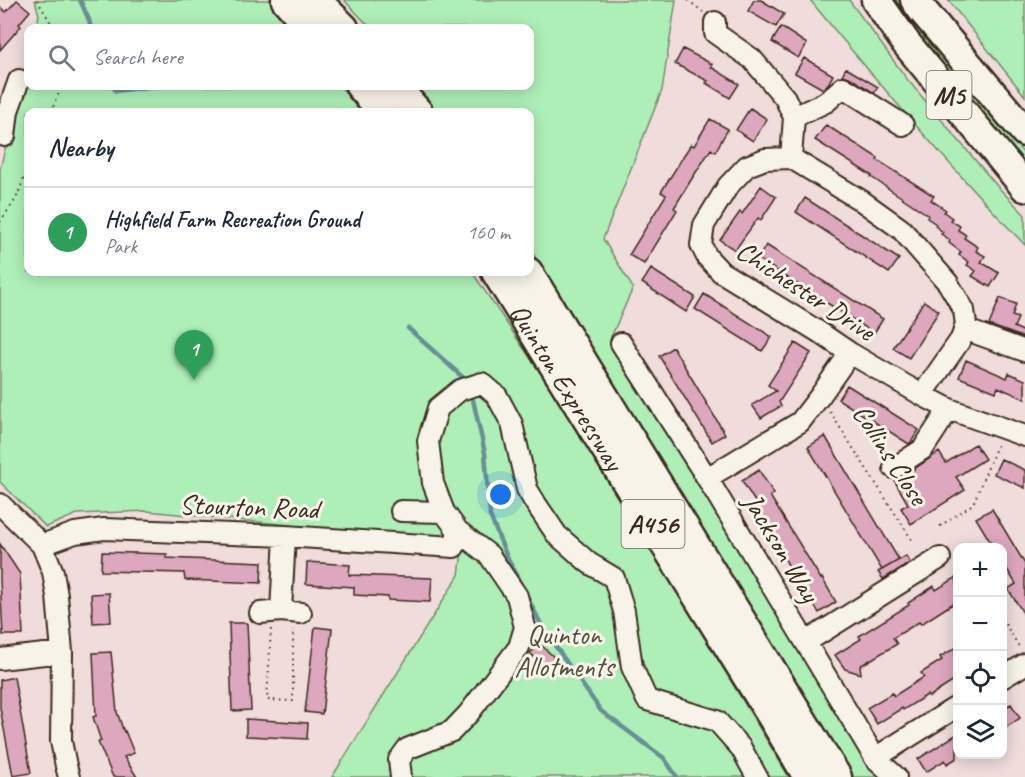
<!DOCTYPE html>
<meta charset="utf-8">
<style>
body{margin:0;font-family:Caveat,sans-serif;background:#f6f6f7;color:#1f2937}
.controls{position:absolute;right:18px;bottom:18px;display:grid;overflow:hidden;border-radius:12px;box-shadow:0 3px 15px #0003}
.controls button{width:54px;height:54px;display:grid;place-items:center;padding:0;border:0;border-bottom:2px solid #e0e1e3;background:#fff;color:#1f2937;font:30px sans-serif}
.you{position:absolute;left:501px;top:495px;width:21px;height:21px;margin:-15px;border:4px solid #fff;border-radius:50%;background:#1a73e8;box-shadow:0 0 0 9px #1a73e833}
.badge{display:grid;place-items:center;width:39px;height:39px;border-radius:50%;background:#d1495b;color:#fff;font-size:20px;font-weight:700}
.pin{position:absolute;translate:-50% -50px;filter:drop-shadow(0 2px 3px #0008)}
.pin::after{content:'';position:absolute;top:32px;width:21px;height:18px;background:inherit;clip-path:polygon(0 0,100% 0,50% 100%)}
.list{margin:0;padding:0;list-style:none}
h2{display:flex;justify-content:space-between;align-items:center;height:78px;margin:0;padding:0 24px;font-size:26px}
h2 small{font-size:20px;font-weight:400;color:#747a83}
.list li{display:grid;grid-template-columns:39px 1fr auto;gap:18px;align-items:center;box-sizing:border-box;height:90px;padding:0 24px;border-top:2px solid #e0e1e3}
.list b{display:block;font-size:22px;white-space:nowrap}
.list p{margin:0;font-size:20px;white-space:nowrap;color:#747a83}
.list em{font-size:20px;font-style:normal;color:#747a83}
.icon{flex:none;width:33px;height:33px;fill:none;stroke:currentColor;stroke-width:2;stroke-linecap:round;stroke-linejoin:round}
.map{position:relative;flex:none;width:1025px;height:777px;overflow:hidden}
.search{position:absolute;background:#fff;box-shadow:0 3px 15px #0003;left:24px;top:24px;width:510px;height:66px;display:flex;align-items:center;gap:15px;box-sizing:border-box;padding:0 21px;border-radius:12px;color:#747a83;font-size:22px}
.panel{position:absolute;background:#fff;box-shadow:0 3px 15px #0003;left:24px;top:108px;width:510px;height:168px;border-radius:12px}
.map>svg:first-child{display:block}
</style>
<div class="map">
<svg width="1025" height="777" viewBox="0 0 1025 777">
<rect width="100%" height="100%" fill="#efdcdb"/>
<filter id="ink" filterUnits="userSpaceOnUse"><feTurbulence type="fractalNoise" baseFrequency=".0167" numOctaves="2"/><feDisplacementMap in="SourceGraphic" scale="12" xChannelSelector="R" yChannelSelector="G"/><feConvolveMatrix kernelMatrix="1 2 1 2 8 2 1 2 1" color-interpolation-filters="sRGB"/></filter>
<g filter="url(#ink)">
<path fill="#aeefb8" stroke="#748c6b" stroke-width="1.5" d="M35,0H275L296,28H36L39,15Z
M344,0H676L662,90L603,239L633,288L611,337L819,682L882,777H844L684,507L588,341L530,249V112H436L416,86H530V28H371Z
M810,0H849L907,79L997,186L1025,215V245C950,167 879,84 810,0Z
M890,0H900L959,77L1025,155V168L981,117Z
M948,0H1025V96Z
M28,57V86H340L360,112H28V272H472L577,427L789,777H332L459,575L462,551L350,531L147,511L77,514L46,527L0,482V169Z"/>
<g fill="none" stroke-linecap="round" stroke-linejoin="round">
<path stroke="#688f95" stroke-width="4.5" d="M80,0L89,20L91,28
M113,86L116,91L154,86
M408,328L468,382
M471,391L485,453L490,516L507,557L544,630L601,711L664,758L677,777"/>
</g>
<path fill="#dda7be" stroke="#3b2a1e" stroke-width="1.5" d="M17,0L30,11L19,24L21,26L0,50V7L6,12Z
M754,0H761L784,14L776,27L748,11Z
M781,27L807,44L798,58L772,42Z
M683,49L712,64L711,67L739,84L730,98L706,83L708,81L675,64Z
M804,58L833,75L828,84L823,89L795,73Z
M846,68L878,87L874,93L849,77L842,75Z
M750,108L767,119L753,141L736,130Z
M710,119L728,129L715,152L711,149L691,180L674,208L677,210L644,264L629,255L666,195L661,192L691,144L694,146Z
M826,125L878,158L877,160L934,196L931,200L946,210L944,212L952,218L950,220L960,226L958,230L966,235L964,238L978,247L976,251L985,256L981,262L999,273L990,287L972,276L976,271L967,265L969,262L959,255L961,252L949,243L950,240L941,234L943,232L935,226L936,224L927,218L928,215L871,177L872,176L815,140Z
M761,186L776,197L761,220L758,218L735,250L720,240L740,212L742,214Z
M805,198L899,259L889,273L796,212Z
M766,245L883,319L874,333L758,259Z
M651,269L695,297L686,312L642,283Z
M704,294L772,337L762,351L695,309Z
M1000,298L1016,304L1012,316L1018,318L1014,327L1025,332V338L989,325Z
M924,301L939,311L909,358L893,348Z
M795,343L811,353L779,402L781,406L761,418L752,405L776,391L768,385Z
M673,347L725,434L712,442L659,356Z
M966,360L1007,378L1009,373L1025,380V399L998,387L996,392L959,377Z
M847,385L919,430L911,442L909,444L838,399Z
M825,436L899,560L882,570L808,447Z
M975,444L985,459L956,477L965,490L911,524L901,508L908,504L894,480L901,478L939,452L946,463Z
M1001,459L1025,470V488L994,474Z
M759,470L774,494L770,496L821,579L822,578L836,602L819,613L804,587L802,588L755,510L759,508L742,481Z
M992,509L1025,564V616L1008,589L1016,584L1002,561V548H994L976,518Z
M0,544L20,574L23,635H3L0,581Z
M102,552L167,554L166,558L262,562L261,583L185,580L184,573L101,571Z
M906,556L910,563L883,579L878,572Z
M307,562L350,565L349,575L432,578L430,602L388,600V597L354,595V587L306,584Z
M957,577V601L921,624L919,622L893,638L897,644L860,666L861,674L845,669L835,655L861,639L859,636L909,605L908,603L934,586L936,590Z
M109,593L111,622L93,623L91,594Z
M229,623H247L251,710L232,711Z
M315,627L332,629L322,714L305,712Z
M540,644L555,658L545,668L530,653Z
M957,647V679L929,697L927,695L903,710L902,708L877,724L867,708L892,693L894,696L924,677L921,673L942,660L940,657Z
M111,652L117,712L124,732L125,731L134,753L124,757L137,777H113L98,742L101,741L93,717L96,716L93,653Z
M14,677L31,773L13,776L0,708V680Z
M1011,704L1020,718L1002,730V709Z
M246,719L308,723L307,739L246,736Z
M957,734V758L947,764L945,760L926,772L918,759Z"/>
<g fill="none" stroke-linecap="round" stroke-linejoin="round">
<defs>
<path id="minor" d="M715,22V33L752,59L785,98L794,117L791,158
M794,117L826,102L843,87L903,125
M5,136L8,111L19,80
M964,329L1025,351
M621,343L707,478L875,758L896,777
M922,395L961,339L966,325L964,310L948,283L901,229L862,201L791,158L765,159L747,166L728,186L704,225L701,245L707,257L721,272L819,332L850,353L922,395L949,409L1025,436
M894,468L923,449L949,409
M707,478L800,422L820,396L850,353
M0,504L42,545L53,572L57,596L62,652L61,741L66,766L69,777
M401,511L444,512
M42,545L75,533L104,529L285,536L454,547L458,531
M281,611L285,536
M260,613L281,611L301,613
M806,642L940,558
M0,659L62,652
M1002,678L1025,664
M875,758L958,706
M401,777L399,760L407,749L452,731L469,713L519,647L525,627L517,596L489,555L458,531L444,512L433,483L428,441L438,408L460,390L482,383L497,396L512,424L527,489L536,504L557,535L589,563L614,578L624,611L632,667L647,700L717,721L741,748L757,777"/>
<g id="highway">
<path d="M286,0L310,28"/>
<path d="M316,0L344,28"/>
<path d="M876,0L906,43L1025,187"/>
<path d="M915,0L923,11L1025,132"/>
<path d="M360,86L383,112"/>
<path d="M395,86L418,112"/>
<path id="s1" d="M496,272L771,715L808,777"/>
<path d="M528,272L837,777"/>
</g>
</defs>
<use href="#minor" stroke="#3b2a1e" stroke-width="24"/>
<use href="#highway" stroke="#3b2a1e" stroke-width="33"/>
<path stroke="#3b2a1e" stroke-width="2" stroke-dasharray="1.5 4.5" stroke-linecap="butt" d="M37,0L54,28
M688,0L703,12
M51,112L62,86
M0,222L16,199L28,168
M830,412L914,543
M940,526L973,504L998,443
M1002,619L1020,648
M271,629L267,700L293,701V630"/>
<use href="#minor" stroke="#f7f3e8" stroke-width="20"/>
<use href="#highway" stroke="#f7f3e8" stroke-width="28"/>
</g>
</g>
<g text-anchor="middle" stroke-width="6" stroke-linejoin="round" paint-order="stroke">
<g fill="#f7f3e8" stroke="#73665b" stroke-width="1.5">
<rect x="926.5" y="71" width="45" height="48" rx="4.5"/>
<rect x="621.5" y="500" width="63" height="48" rx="4.5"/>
</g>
<g font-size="27" font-weight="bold" fill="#3b2a1e">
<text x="949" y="104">M5</text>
<text x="653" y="533">A456</text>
</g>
<g font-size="28" fill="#3b2a1e" stroke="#f7f3e8">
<text transform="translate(806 290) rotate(33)" y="10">Chichester Drive</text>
<text dy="10" stroke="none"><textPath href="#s1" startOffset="135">Quinton Expressway</textPath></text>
<text transform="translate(891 454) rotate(57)" y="10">Collins Close</text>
<text transform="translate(249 506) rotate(2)" y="10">Stourton Road</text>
<text transform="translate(782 547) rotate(59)" y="10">Jackson Way</text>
</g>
<g font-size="28" fill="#52513d" stroke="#f7f3e8">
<text x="564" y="644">Quinton<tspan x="564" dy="32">Allotments</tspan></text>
</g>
</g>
</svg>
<div class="controls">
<button>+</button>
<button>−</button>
<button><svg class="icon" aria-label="locate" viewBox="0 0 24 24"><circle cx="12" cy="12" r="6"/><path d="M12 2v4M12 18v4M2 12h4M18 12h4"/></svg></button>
<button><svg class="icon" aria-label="layers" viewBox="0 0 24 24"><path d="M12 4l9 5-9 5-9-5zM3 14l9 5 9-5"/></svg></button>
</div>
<div class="you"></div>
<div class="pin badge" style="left:194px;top:380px;background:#2e9e5b">1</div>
<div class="search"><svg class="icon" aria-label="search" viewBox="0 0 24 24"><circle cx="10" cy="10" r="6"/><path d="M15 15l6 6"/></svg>Search here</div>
<section class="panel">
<h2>Nearby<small></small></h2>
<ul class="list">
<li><span class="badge" style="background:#2e9e5b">1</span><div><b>Highfield Farm Recreation Ground</b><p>Park</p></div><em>160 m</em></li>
</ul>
</section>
</div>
